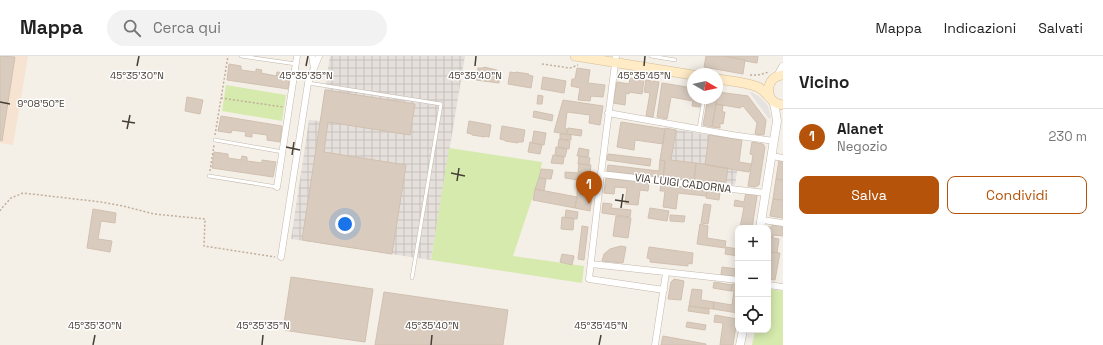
<!DOCTYPE html>
<html lang="it">
<meta charset="utf-8">
<style>
body{margin:0;font-family:"Space Grotesk",sans-serif;background:#f2f2f2;color:#222}
.controls{position:absolute;right:12px;bottom:12px;display:grid;overflow:hidden;border-radius:8px;box-shadow:0 2px 10px #0003}
.controls button{width:36px;height:36px;display:grid;place-items:center;padding:0;border:0;border-bottom:1px solid #e0e0e0;background:#fff;color:#222;font:20px sans-serif}
.compass{position:absolute;left:687px;top:12px;width:36px;height:36px;border-radius:50%;background:#fff;box-shadow:0 2px 10px #0003;rotate:99deg}
.you{position:absolute;left:345px;top:168px;width:14px;height:14px;margin:-10px;border:3px solid #fff;border-radius:50%;background:#1a73e8;box-shadow:0 0 0 6px #1a73e833}
.badge{display:grid;place-items:center;width:26px;height:26px;border-radius:50%;background:#b45309;color:#fff;font-size:13px;font-weight:700}
.pin{position:absolute;translate:-50% -33px;filter:drop-shadow(0 1px 2px #0008)}
.pin::after{content:'';position:absolute;top:21px;width:14px;height:12px;background:inherit;clip-path:polygon(0 0,100% 0,50% 100%)}
.list{margin:0;padding:0;list-style:none}
h2{display:flex;justify-content:space-between;align-items:center;height:52px;margin:0;padding:0 16px;font-size:17px}
h2 small{font-size:13px;font-weight:400;color:#767676}
.list li{display:grid;grid-template-columns:26px 1fr auto;gap:12px;align-items:center;box-sizing:border-box;height:56px;padding:0 16px;border-top:1px solid #e0e0e0}
.list b{display:block;font-size:15px;white-space:nowrap}
.list p{margin:0;font-size:13px;white-space:nowrap;color:#767676}
.list em{font-size:13px;font-style:normal;color:#767676}
.actions{display:flex;gap:8px;padding:12px 16px}
.actions a{flex:1;padding:9px 0;border:1px solid #b45309;border-radius:8px;text-align:center;font-size:14px;color:#b45309}
.actions .main{background:#b45309;color:#fff}
.icon{flex:none;width:22px;height:22px;fill:none;stroke:currentColor;stroke-width:2;stroke-linecap:round;stroke-linejoin:round}
.map{position:relative;flex:none;width:783px;height:289px;overflow:hidden}
header{display:flex;align-items:center;gap:24px;box-sizing:border-box;height:56px;padding:0 20px;background:#fff;border-bottom:1px solid #e0e0e0}
header strong{font-size:19px}
nav{display:flex;gap:22px;margin-inline-start:auto;font-size:14px}
.search{width:280px;height:36px;background:#f2f2f2;display:flex;align-items:center;gap:10px;box-sizing:border-box;padding:0 14px;border-radius:22px;color:#767676;font-size:15px}
main{display:flex}
aside{flex:1;background:#fff}
.map>svg:first-child{display:block}
</style>
<header>
<strong>Mappa</strong>
<div class="search"><svg class="icon" aria-label="search" viewBox="0 0 24 24"><circle cx="10" cy="10" r="6"/><path d="M15 15l6 6"/></svg>Cerca qui</div>
<nav><a>Mappa</a><a>Indicazioni</a><a>Salvati</a></nav>
</header>
<main>
<div class="map">
<svg width="783" height="289" viewBox="0 0 783 289">
<defs>
<pattern id="industrial-grid" width="8" height="8" patternUnits="userSpaceOnUse"><rect width="8" height="8" fill="#e6e0dc"/><path d="M0 4h8M4 0v8" fill="none" stroke="#c7c1bd"/></pattern>
</defs>
<rect width="100%" height="100%" fill="#f4efe7"/>
<path fill="#f7e3d1" d="M0,0H28L13,89L0,87Z"/>
<path fill="url(#industrial-grid)" d="M330,0H465L431,204L291,183L309,64L320,65Z
M665,72L742,84L735,129L663,122L665,105Z"/>
<path fill="#d6eaae" d="M226,29L286,39L282,65L222,55Z
M449,92L542,106L539,122L513,200L584,210L582,227L431,204Z
M768,233L783,235V289H752L755,274H768Z"/>
<path fill="#e5e2df" d="M752,36L761,42L768,50L771,61L769,63L750,37Z"/>
<path fill="#d9ccbf" stroke="#d1c0af" d="M0,0L15,1L2,85L0,84Z
M706,0H723L745,4L743,18L704,11Z
M723,0H758L757,7L745,5V4Z
M229,8L241,10V14L256,16V13L262,14L261,17L276,20L277,16L290,18L288,33L227,24Z
M484,11L497,14V15H500L499,27L476,24L478,12H483Z
M577,12L590,14L588,27L605,29L603,41L591,40L590,45L578,44L580,32L571,30L572,23H575Z
M510,16L516,17V16L529,18L528,19L533,20L531,32L508,28Z
M543,21L566,25L564,37L541,33Z
M630,22L644,24L642,38L629,36V38L626,37L625,49L613,47L617,26L629,28Z
M646,24L659,26L653,61L646,60L650,37L644,36Z
M662,27L693,32V42H701L700,51L692,50L693,45L671,41L667,63L657,61Z
M325,34L415,48L410,79L328,66L324,96L406,109L392,198L302,184Z
M718,36L748,40L766,64L764,79L755,78L757,67L743,50L740,52L716,48Z
M538,39L543,40L542,48H537Z
M187,41L203,44L200,58L185,55Z
M708,42H717L712,71L703,69Z
M563,44L603,50L600,69L589,67L590,59L567,56L565,72L567,73L566,78L554,76Z
M716,48L723,49L722,56H725L723,68L720,67V72L712,71Z
M534,55L553,59L552,65L533,61Z
M221,60L282,70L280,86L267,84V79L252,77V81L245,80L246,76L232,74L231,77L218,75Z
M469,65L491,69L489,81L485,80V81L472,79V78L467,77Z
M621,66L665,73L663,88L635,84L634,94L617,91Z
M502,70L525,74L523,86H518V87L505,85V84L500,83Z
M568,72L582,74L581,80L567,78Z
M665,72L676,74L671,104L696,107L694,125L663,122L665,105L660,104Z
M534,75L546,77L544,89L532,87Z
M560,78L571,79V84L560,83Z
M709,79L742,84L739,106L751,108L749,116L705,109Z
M559,83L570,85L569,93L558,91Z
M530,86L542,89L540,98L528,96Z
M752,86L763,88L765,91L759,129L755,131L748,130L753,99L750,98Z
M556,91L567,93L565,101L555,99Z
M579,92L589,94L588,101L577,100Z
M214,96L228,98V102L241,104L242,100L247,101V105L262,107V104L276,106L273,121L212,112Z
M608,98L651,103L650,110L607,104Z
M553,99L564,101L563,108L551,107Z
M579,100L590,102L589,109L578,108Z
M660,104L665,105L663,122L607,115L608,109L659,115Z
M779,104L783,105V124L776,123Z
M696,107L728,112L726,126L709,124L708,127L694,125Z
M579,108L591,109L590,117L578,116Z
M541,113L553,114L551,123L539,122Z
M565,116L579,117L578,124L565,122Z
M578,116L595,118L590,155L575,152L577,141Z
M539,122L546,123L544,135L535,133Z
M606,122L649,127L648,135L640,134L638,149L625,148L627,132L615,131L614,138L604,137Z
M776,123L783,124V144L773,143Z
M661,128L707,134L706,140L678,137L676,153L663,151L665,135H660Z
M535,133L577,141L575,152L533,144Z
M707,134L720,136L719,144L706,142Z
M746,136L756,138L757,140L752,172H740L744,151L734,150L735,144L744,146Z
M773,143L783,144V162L770,160Z
M603,147L612,148L611,152L631,154L630,161L602,157Z
M704,148L711,149L708,168L701,167Z
M650,152L669,155L667,165L648,162Z
M93,153L116,157L115,167L101,165L98,183L112,185L110,196L87,192Z
M566,154L578,156L577,163L565,161Z
M670,159L685,160L684,166L670,165Z
M616,160L631,162L628,182L613,180Z
M562,161L574,163L573,174L561,173Z
M700,168L708,170L707,182L726,185L725,192L697,188Z
M772,169L783,170V180L774,179L773,181L768,180V171H772Z
M582,170L588,171L584,204L578,203Z
M768,181L779,183L777,197L768,195Z
M621,190L626,191L623,207L602,205L604,198L610,193Z
M649,191L693,197L692,208L688,207V210L650,206V203L647,202Z
M726,191L738,193V200L725,198Z
M768,196L780,197L775,224L768,223Z
M562,198L574,200L572,209L560,206Z
M738,204V221L721,219L722,211L737,213Z
M291,221L373,233L365,286L283,274Z
M674,223L684,225L681,244L668,243L671,226Z
M714,226L732,229L731,235L713,232Z
M732,228H738V257L713,253L714,246L732,249L734,235H731Z
M692,233L702,234L701,244L714,246L713,253L689,250Z
M384,236L508,254L503,289H375Z
M689,250L709,253V258L688,255Z
M715,259L737,263L733,289H720L723,267L714,266Z
M687,266L706,269L705,274L686,271Z
M663,280L706,288V289H661Z"/>
<g fill="none" stroke-linecap="round" stroke-linejoin="round">
<defs>
<path id="service" d="M241,0L296,8
M651,0L675,4
M308,27L441,48L412,222
M699,73L704,42
M215,84L283,96
M209,120L277,131"/>
<path id="minor" d="M312,0L314,12
M616,0L601,118L589,223L664,234
M608,57L732,79L774,85
M772,100L783,102
M601,118L766,137
M277,131L297,0
M762,164L783,167
M281,201L308,27L319,0
M591,208L738,224
M768,229L783,231
M655,289L666,217"/>
<path id="tertiary" d="M778,20L783,11
M760,172L777,65L775,52L773,45
M740,289L743,274"/>
<path id="secondary" d="M575,0L693,19
M717,23C730,25 745,26 758,31C769,37 770,48 783,49
M770,41C766,30 771,20 783,19"/>
</defs>
<use href="#service" stroke="#c3b8ac" stroke-width="4"/>
<use href="#minor" stroke="#c3b8ac" stroke-width="7"/>
<use href="#tertiary" stroke="#c3b8ac" stroke-width="9"/>
<use href="#secondary" stroke="#d6bd95" stroke-width="10"/>
<path stroke="#c2af9a" stroke-width="1.5" stroke-dasharray="2 2" stroke-linecap="butt" d="M542,8L570,12L578,9
M750,19H758L769,16
M221,42L283,51
M215,79L228,0
M210,115L214,89
M0,155L1,153L11,142L23,137L101,146L123,150L154,158L205,163L204,190L275,201"/>
<use href="#service" stroke="#fff" stroke-width="3"/>
<use href="#minor" stroke="#fff" stroke-width="6"/>
<use href="#tertiary" stroke="#fff" stroke-width="8"/>
<use href="#secondary" stroke="#ffebc6" stroke-width="9"/>
</g>
<path fill="none" stroke="#473e36" stroke-width="1.5" d="M137,10L139,0M306,10L308,0M475,10L476,0M644,10L645,0M0,46L10,48M122,65L135,67M127,73L130,59M286,91L300,94M292,99L294,86M451,117L465,120M457,125L459,112M615,144L629,146M621,152L623,138M93,289L95,279M262,289L263,279M431,289L432,279M599,289L601,279"/>
<g text-anchor="middle" stroke-width="3" stroke-linejoin="round" paint-order="stroke">
<g font-size="11" fill="#473e36" stroke="#fff">
<text transform="translate(683 127) rotate(7)" y="4">VIA LUIGI CADORNA</text>
</g>
</g>
<g font-size="10" text-anchor="middle" fill="#473e36" stroke="#fff" stroke-width="3" stroke-linejoin="round" paint-order="stroke">
<text x="137" y="23">45°35'30"N</text>
<text x="306" y="23">45°35'35"N</text>
<text x="475" y="23">45°35'40"N</text>
<text x="644" y="23">45°35'45"N</text>
<text x="41" y="51">9°08'50"E</text>
<text x="95" y="273">45°35'30"N</text>
<text x="263" y="273">45°35'35"N</text>
<text x="432" y="273">45°35'40"N</text>
<text x="601" y="273">45°35'45"N</text>
</g>
</svg>
<div class="controls">
<button>+</button>
<button>−</button>
<button><svg class="icon" aria-label="locate" viewBox="0 0 24 24"><circle cx="12" cy="12" r="6"/><path d="M12 2v4M12 18v4M2 12h4M18 12h4"/></svg></button>
</div>
<svg class="compass" viewBox="-18 -18 36 36"><path d="M0-13l5 13h-10z" fill="#e53935"/><path d="M0 13l5-13h-10z" fill="#767676"/></svg>
<div class="you"></div>
<div class="pin badge" style="left:589px;top:148px">1</div>
</div>
<aside>
<h2>Vicino<small></small></h2>
<ul class="list">
<li><span class="badge">1</span><div><b>Alanet</b><p>Negozio</p></div><em>230 m</em></li>
</ul>
<div class="actions"><a class="main">Salva</a><a>Condividi</a></div>
</aside>
</main>
